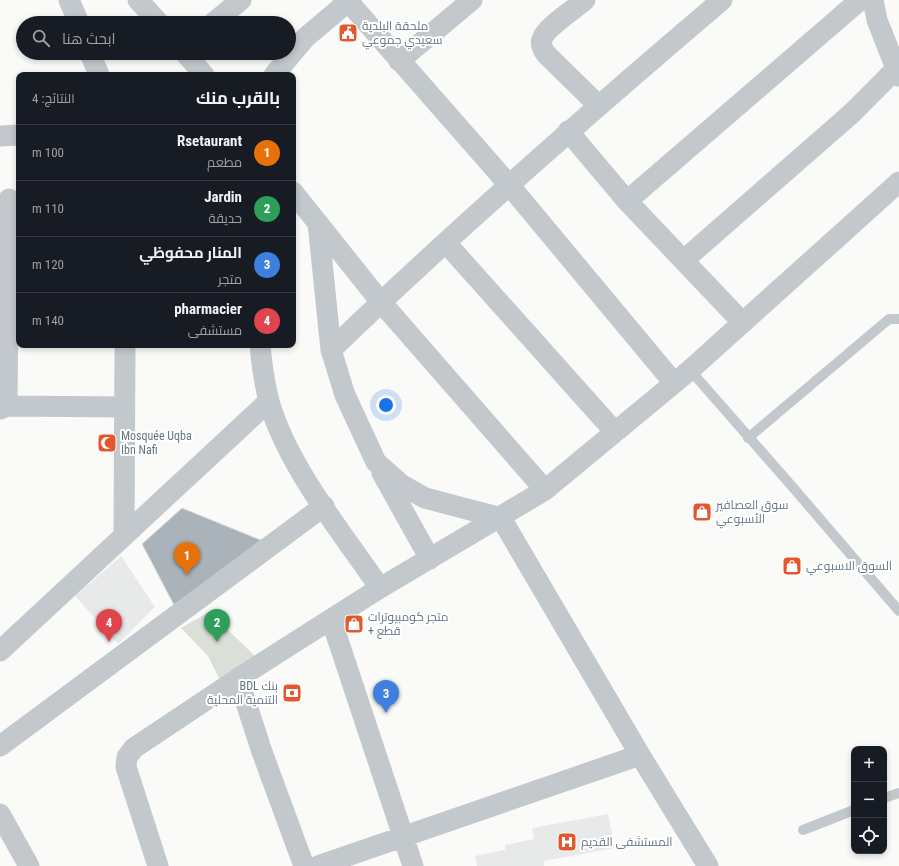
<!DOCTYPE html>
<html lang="ar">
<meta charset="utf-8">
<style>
body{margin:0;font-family:"Roboto Condensed",Cairo,sans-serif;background:#242831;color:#f1f3f6;direction:rtl}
.controls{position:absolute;right:12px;bottom:12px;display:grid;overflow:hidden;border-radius:8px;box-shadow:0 2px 6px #0003}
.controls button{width:36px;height:36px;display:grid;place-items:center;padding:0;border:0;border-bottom:1px solid #363941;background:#171b24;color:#f1f3f6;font:20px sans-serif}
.you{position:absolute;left:386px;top:405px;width:14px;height:14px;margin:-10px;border:3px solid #fff;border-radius:50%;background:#1a73e8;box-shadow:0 0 0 6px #1a73e833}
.badge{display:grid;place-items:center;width:26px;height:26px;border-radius:50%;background:#0b8043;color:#fff;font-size:13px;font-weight:700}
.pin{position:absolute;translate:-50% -33px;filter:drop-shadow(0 1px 2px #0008)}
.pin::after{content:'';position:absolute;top:21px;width:14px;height:12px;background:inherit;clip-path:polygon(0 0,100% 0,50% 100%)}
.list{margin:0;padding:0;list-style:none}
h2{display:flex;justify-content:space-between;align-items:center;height:52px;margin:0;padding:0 16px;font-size:17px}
h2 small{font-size:13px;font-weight:400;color:#9ea1a6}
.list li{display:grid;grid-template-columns:26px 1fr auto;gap:12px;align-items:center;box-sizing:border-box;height:56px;padding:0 16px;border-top:1px solid #363941}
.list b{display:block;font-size:15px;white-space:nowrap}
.list p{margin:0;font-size:13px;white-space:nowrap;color:#9ea1a6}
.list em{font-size:13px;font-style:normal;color:#9ea1a6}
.icon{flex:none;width:22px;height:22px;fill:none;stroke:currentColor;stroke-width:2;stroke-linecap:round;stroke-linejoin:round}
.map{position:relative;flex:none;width:899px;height:866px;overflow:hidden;direction:ltr}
.search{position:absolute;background:#171b24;box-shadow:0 2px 6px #0003;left:16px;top:16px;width:280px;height:44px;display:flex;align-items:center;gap:10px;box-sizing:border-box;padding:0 14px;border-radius:22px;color:#9ea1a6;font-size:15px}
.panel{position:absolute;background:#171b24;box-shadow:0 2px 6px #0003;left:16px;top:72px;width:280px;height:276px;border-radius:8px;direction:rtl}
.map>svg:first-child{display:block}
</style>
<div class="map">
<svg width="899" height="866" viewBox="0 0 899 866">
<rect width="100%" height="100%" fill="#fafaf8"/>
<path fill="#e8e9e9" d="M121,556L155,607L118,644L75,596Z
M608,814L615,848L544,861V866H477L475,856L505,850V845L534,839L532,828Z"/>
<path fill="#dadfd7" d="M209,612L256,657L220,680L208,656L181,628Z"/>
<path fill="#aab3b9" stroke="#dcdcda" d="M182,508L263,541L174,605L142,544Z"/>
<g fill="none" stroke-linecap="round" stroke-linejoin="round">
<path stroke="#c3c8cc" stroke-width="10" d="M690,370L790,484L899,611
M748,438L889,319H899
M884,798L899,793
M803,830L854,810"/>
<path stroke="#c3c8cc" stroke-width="21" d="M69,0L79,23
M138,0L159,23
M347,0L510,186L674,383
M585,0C575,9 546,27 542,39C540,45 543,50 546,54L598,105
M873,0L877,20L899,76
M213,23L241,0
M90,53L99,75
M185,53L204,75
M399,61L472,0
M274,75L305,38L350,0
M568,131L627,201L742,322
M0,136L19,135
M293,192L380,301L545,490
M627,201L860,0
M318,223L331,350
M446,243L615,432
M684,260L851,114L896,69
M260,345C262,367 265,390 272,411C293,473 343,534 380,588
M7,406L124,407
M0,409L7,406L9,199
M382,473L430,559
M124,535L125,345
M331,619L413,866
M0,651L269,401
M238,678L262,752L304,866
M0,746L324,506
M0,814L29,866
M158,866L126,767L127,757L134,748L248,672L380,588L545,490L690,370L899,182
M318,866L640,755
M708,866L640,755L501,518L425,498L402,485L376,462L345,395L331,350C457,228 589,113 722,0"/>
</g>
<defs>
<symbol id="civic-square" viewBox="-11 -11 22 22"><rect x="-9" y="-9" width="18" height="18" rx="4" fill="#e4572e" stroke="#fff"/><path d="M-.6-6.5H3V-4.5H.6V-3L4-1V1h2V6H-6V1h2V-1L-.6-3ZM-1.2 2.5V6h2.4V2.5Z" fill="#fff"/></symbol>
<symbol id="mosque-square" viewBox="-11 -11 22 22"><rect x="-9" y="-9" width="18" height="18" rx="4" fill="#e4572e" stroke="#fff"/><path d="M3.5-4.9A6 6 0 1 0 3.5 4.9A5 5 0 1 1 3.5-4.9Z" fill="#fff"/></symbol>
<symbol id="shop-square" viewBox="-11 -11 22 22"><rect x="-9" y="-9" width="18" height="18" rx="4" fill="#e4572e" stroke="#fff"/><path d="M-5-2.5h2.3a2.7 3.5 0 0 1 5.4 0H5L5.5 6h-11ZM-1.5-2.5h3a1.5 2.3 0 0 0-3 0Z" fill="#fff"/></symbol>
<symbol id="bank-square" viewBox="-11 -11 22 22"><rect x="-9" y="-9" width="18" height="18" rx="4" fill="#e4572e" stroke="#fff"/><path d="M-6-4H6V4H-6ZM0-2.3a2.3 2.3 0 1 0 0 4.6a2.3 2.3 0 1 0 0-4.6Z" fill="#fff"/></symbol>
<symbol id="hospital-square" viewBox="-11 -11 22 22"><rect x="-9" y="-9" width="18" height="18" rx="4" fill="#e4572e" stroke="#fff"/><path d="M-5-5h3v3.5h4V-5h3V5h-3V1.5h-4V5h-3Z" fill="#fff"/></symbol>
</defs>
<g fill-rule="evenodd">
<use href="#civic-square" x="337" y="22" width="22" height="22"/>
<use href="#mosque-square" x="96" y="432" width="22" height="22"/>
<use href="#shop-square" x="691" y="501" width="22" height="22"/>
<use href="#shop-square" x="781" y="555" width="22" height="22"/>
<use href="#shop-square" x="343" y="613" width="22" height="22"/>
<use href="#bank-square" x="281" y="682" width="22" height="22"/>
<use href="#hospital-square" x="556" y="831" width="22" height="22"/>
</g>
<g text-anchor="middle" stroke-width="4" stroke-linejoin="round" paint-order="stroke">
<g font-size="12" fill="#657683" stroke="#fff" text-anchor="start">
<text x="362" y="30">ملحقة البلدية<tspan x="362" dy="14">سعيدي جموعي</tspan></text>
<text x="121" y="440">Mosquée Uqba<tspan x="121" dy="14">Ibn Nafi</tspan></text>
<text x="716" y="509">سوق العصافير<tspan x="716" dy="14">الأسبوعي</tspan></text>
<text x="806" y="570">السوق الاسبوعي</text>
<text x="368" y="621">متجر كومبيوترات<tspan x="368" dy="14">+ قطع</tspan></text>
<text x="278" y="690" text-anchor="end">BDL بنك<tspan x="278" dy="14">التنمية المحلية</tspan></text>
<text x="581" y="846">المستشفى القديم</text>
</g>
</g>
</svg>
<div class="controls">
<button>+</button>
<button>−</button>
<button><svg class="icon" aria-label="locate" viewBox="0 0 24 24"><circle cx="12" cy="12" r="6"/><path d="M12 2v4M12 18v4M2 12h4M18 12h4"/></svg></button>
</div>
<div class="you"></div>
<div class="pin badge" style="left:187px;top:575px;background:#e8710a">1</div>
<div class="pin badge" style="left:217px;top:642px;background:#2e9e5b">2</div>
<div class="pin badge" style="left:386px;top:713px;background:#3f7fe0">3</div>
<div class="pin badge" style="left:109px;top:642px;background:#e0444e">4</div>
<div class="search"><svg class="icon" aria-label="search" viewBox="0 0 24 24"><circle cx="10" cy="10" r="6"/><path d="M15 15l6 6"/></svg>ابحث هنا</div>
<section class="panel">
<h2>بالقرب منك<small>النتائج: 4</small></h2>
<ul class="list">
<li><span class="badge" style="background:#e8710a">1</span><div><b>Rsetaurant</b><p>مطعم</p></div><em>100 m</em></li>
<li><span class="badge" style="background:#2e9e5b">2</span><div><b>Jardin</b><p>حديقة</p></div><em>110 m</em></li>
<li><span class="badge" style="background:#3f7fe0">3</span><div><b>المنار محفوظي</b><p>متجر</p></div><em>120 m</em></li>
<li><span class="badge" style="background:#e0444e">4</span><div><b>pharmacier</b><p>مستشفى</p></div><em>140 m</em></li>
</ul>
</section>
</div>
